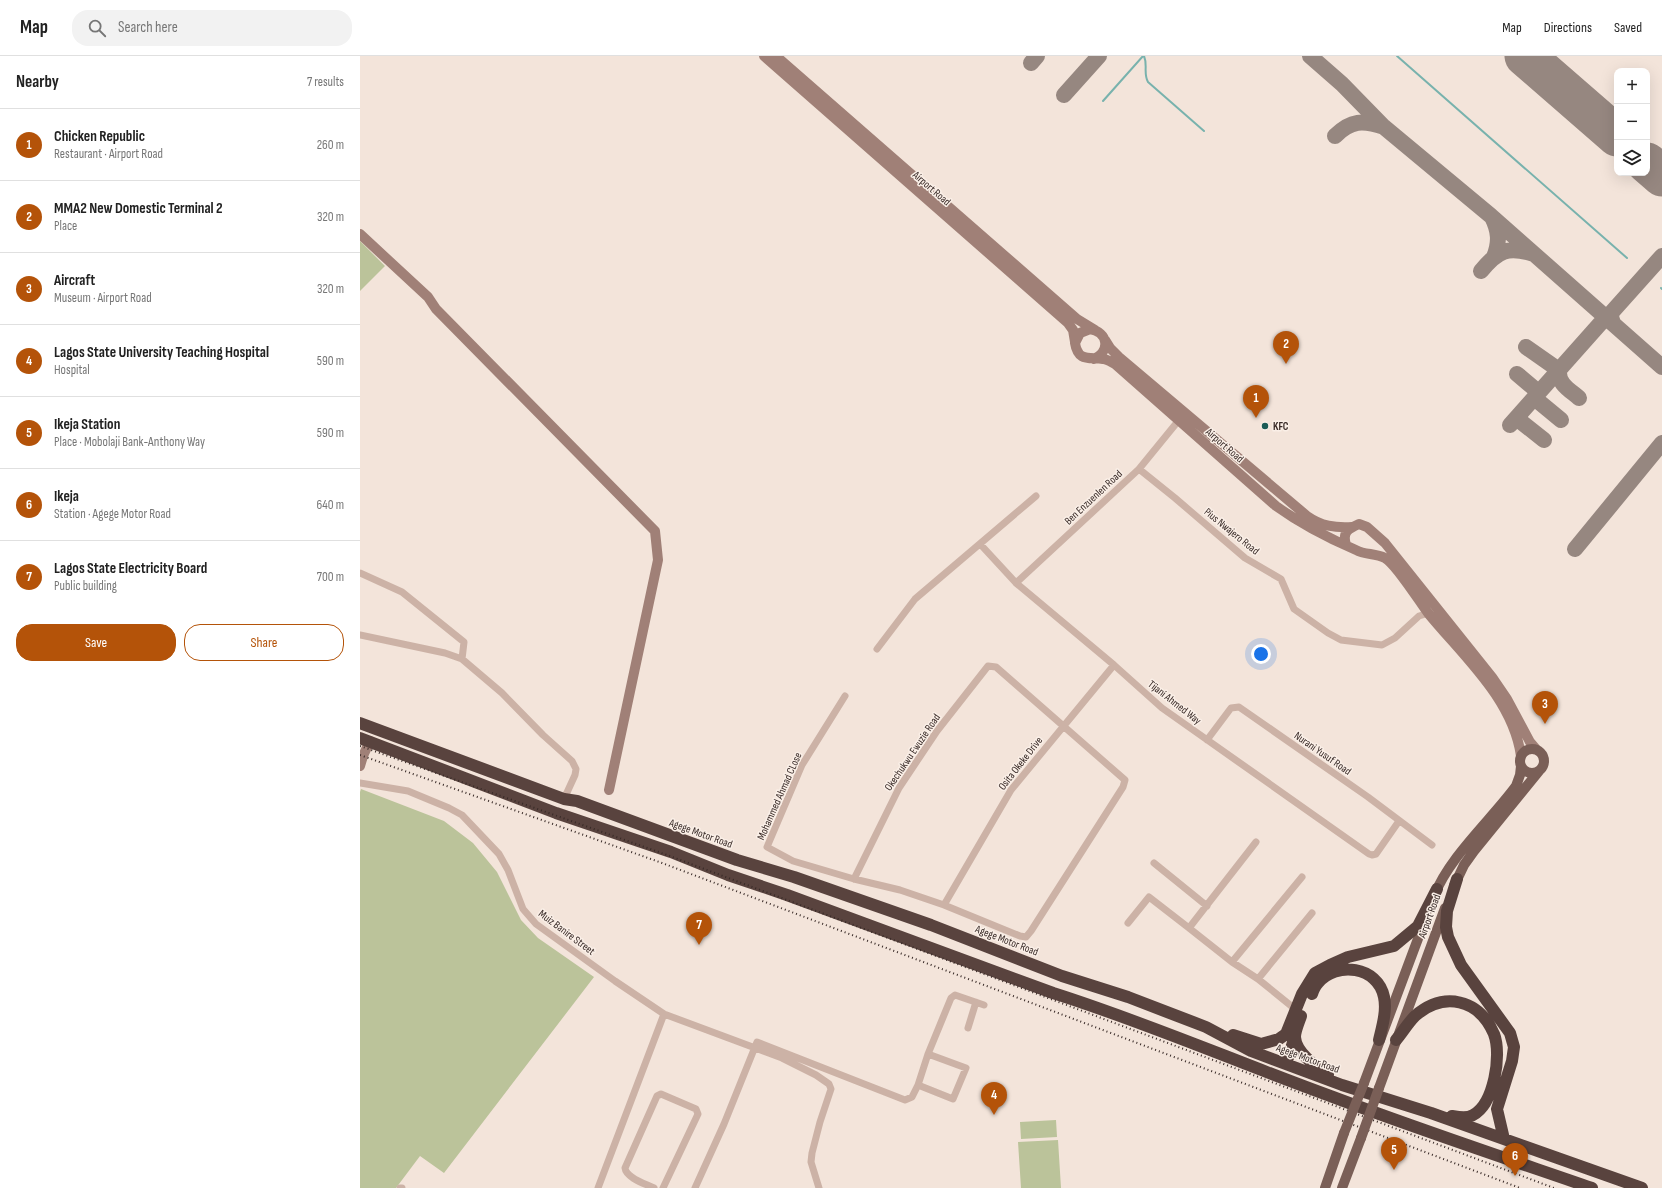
<!DOCTYPE html>
<meta charset="utf-8">
<style>
body{margin:0;font-family:"Sofia Sans Condensed",sans-serif;background:#f2f2f2;color:#222}
.controls{position:absolute;right:12px;top:12px;display:grid;overflow:hidden;border-radius:8px;box-shadow:0 4px 16px #0002}
.controls button{width:36px;height:36px;display:grid;place-items:center;padding:0;border:0;border-bottom:1px solid #e0e0e0;background:#fff;color:#222;font:20px sans-serif}
.you{position:absolute;left:901px;top:598px;width:14px;height:14px;margin:-10px;border:3px solid #fff;border-radius:50%;background:#1a73e8;box-shadow:0 0 0 6px #1a73e833}
.badge{display:grid;place-items:center;width:26px;height:26px;border-radius:50%;background:#b45309;color:#fff;font-size:13px;font-weight:700}
.pin{position:absolute;translate:-50% -33px;filter:drop-shadow(0 1px 2px #0008)}
.pin::after{content:'';position:absolute;top:21px;width:14px;height:12px;background:inherit;clip-path:polygon(0 0,100% 0,50% 100%)}
.list{margin:0;padding:0;list-style:none}
h2{display:flex;justify-content:space-between;align-items:center;height:52px;margin:0;padding:0 16px;font-size:17px}
h2 small{font-size:13px;font-weight:400;color:#767676}
.list li{display:grid;grid-template-columns:26px 1fr auto;gap:12px;align-items:center;box-sizing:border-box;height:72px;padding:0 16px;border-top:1px solid #e0e0e0}
.list b{display:block;font-size:15px;white-space:nowrap}
.list p{margin:0;font-size:13px;white-space:nowrap;color:#767676}
.list em{font-size:13px;font-style:normal;color:#767676}
.actions{display:flex;gap:8px;padding:12px 16px}
.actions a{flex:1;padding:9px 0;border:1px solid #b45309;border-radius:16px;text-align:center;font-size:14px;color:#b45309}
.actions .main{background:#b45309;color:#fff}
.icon{flex:none;width:22px;height:22px;fill:none;stroke:currentColor;stroke-width:2;stroke-linecap:round;stroke-linejoin:round}
.map{position:relative;flex:none;width:1302px;height:1132px;overflow:hidden}
header{display:flex;align-items:center;gap:24px;box-sizing:border-box;height:56px;padding:0 20px;background:#fff;border-bottom:1px solid #e0e0e0}
header strong{font-size:19px}
nav{display:flex;gap:22px;margin-inline-start:auto;font-size:14px}
.search{width:280px;height:36px;background:#f2f2f2;display:flex;align-items:center;gap:10px;box-sizing:border-box;padding:0 14px;border-radius:16px;color:#767676;font-size:15px}
main{display:flex}
aside{flex:1;background:#fff}
.map>svg:first-child{display:block}
</style>
<header>
<strong>Map</strong>
<div class="search"><svg class="icon" aria-label="search" viewBox="0 0 24 24"><circle cx="10" cy="10" r="6"/><path d="M15 15l6 6"/></svg>Search here</div>
<nav><a>Map</a><a>Directions</a><a>Saved</a></nav>
</header>
<main>
<aside>
<h2>Nearby<small>7 results</small></h2>
<ul class="list">
<li><span class="badge">1</span><div><b>Chicken Republic</b><p>Restaurant · Airport Road</p></div><em>260 m</em></li>
<li><span class="badge">2</span><div><b>MMA2 New Domestic Terminal 2</b><p>Place</p></div><em>320 m</em></li>
<li><span class="badge">3</span><div><b>Aircraft</b><p>Museum · Airport Road</p></div><em>320 m</em></li>
<li><span class="badge">4</span><div><b>Lagos State University Teaching Hospital</b><p>Hospital</p></div><em>590 m</em></li>
<li><span class="badge">5</span><div><b>Ikeja Station</b><p>Place · Mobolaji Bank-Anthony Way</p></div><em>590 m</em></li>
<li><span class="badge">6</span><div><b>Ikeja</b><p>Station · Agege Motor Road</p></div><em>640 m</em></li>
<li><span class="badge">7</span><div><b>Lagos State Electricity Board</b><p>Public building</p></div><em>700 m</em></li>
</ul>
<div class="actions"><a class="main">Save</a><a>Share</a></div>
</aside>
<div class="map">
<svg width="1302" height="1132" viewBox="0 0 1302 1132">
<rect width="100%" height="100%" fill="#f3e4da"/>
<path fill="#bbc39a" d="M0,185L25,210L0,235Z
M1,733L84,765L113,787L137,816L161,864L178,882L234,921L84,1117L60,1100L36,1132H0V736Z
M696,1064L697,1081L661,1083L660,1066Z
M698,1084L701,1132H661L658,1086Z"/>
<g fill="none" stroke-linecap="round" stroke-linejoin="round">
<path stroke="#78b2ad" stroke-width="2" d="M784,0C788,9 783,17 788,26L844,75
M1037,0L1267,202
M743,45L783,0
M1301,232L1302,233"/>
<path stroke="#968780" stroke-width="16" d="M950,0L982,28L1024,71L1131,160L1302,311
M671,7L677,0
M704,39L739,0
M975,80C991,64 1003,64 1024,71
M1132,161C1139,175 1140,186 1134,201
M1121,215C1138,194 1148,190 1174,198
M1253,267L1251,261L1252,256L1302,200
M1166,291L1196,312L1200,313
M1199,315C1198,328 1210,334 1219,342
M1157,318L1176,334H1181
M1177,339L1178,345L1201,364
M1159,359L1160,365L1184,384
M1150,369L1246,261
M1215,493L1302,387"/>
<path stroke="#968780" stroke-width="41" d="M1165,0L1257,80
M1287,107L1302,120"/>
<path stroke="#ccb2a6" stroke-width="7" d="M779,413L815,442L885,502L921,523L934,553L968,577L981,584L1022,589L1035,582L1059,560L1069,557
M621,489L656,527L754,609L802,652L1009,798L1012,799L1016,798L1039,765
M0,517L42,536L104,586L102,603
M656,527L779,413L819,364
M0,579L85,597L102,603L142,637L183,679L212,705L216,713L215,719L204,743
M517,593L555,543L676,440
M485,640L442,709L407,791L433,805L494,823L540,834L584,849L660,880L666,881L671,875L763,731L765,724L636,611L628,610L577,675L539,732L494,823
M847,684L871,652L879,651L1008,741L1072,789
M0,727L48,735L89,752L102,759L139,798L148,814L163,853L176,868L255,925L304,958L422,1002L456,1019L469,1028L471,1033L460,1066L452,1097L451,1106L459,1132
M896,786L829,872L872,906L898,923L935,953
M794,807L847,850
M584,849L651,734L754,609
M768,867L789,841L829,872
M872,906L942,821
M898,923L952,857
M608,972L616,946
M558,1029L593,1043L606,1012L568,998
M40,1132H42
M238,1132L304,958
M294,1132C286,1128 266,1122 265,1112L297,1040L301,1038L336,1053L338,1058L303,1132
M335,1132L364,1068L397,986L545,1044L552,1041L558,1029L568,998L591,942L595,939L624,949"/>
<path stroke="#a08077" stroke-width="10" d="M404,0L708,267L713,274L715,286
M416,0L717,263L735,274
M0,178L68,241L76,253L295,475L298,504L249,734
M745,284L750,292L759,301L947,460C961,470 975,472 992,471
M734,303C751,295 748,276 730,273L720,277L715,287C718,306 729,301 743,303C747,303 751,306 755,308L916,450C941,468 968,482 996,494C1005,499 1015,497 1025,502C1036,508 1059,545 1068,557C1103,600 1153,643 1161,700
M986,489C982,476 988,473 999,468L1007,471L1025,487L1132,621L1147,643L1170,686L1176,693
M0,710L3,700L10,685"/>
<path stroke="#7a5f57" stroke-width="10" d="M1160 705a12 12 0 1 1 24 0a12 12 0 1 1-24 0Z
M1094,830L1104,809L1114,795L1179,715
M1074,840C1089,801 1131,764 1156,730L1160,719L1161,710
M1004,1027L1065,864
M1019,1032L1085,852
M965,1132L984,1077
M982,1132L1001,1082"/>
<path stroke="#59433e" stroke-width="12" d="M0,667L204,743L217,745L377,804L434,821L571,869L702,920L768,941L846,971L891,995L982,1029L1071,1057L1282,1132
M0,682L196,757L311,796L368,819L427,839L693,937C788,967 879,1007 973,1041C1058,1073 1145,1102 1232,1132
M1097,823L1087,855L1086,871L1088,881L1101,909L1150,977L1154,991L1152,1005L1137,1053L1144,1083
M952,938C953,935 955,930 958,927C976,905 1018,910 1024,941C1027,955 1022,971 1019,984
M941,960C939,966 935,975 935,981C936,997 957,1011 968,1019
M873,979L901,988L919,983L926,978L942,938L955,917L970,909L988,901L1034,890L1058,870L1077,833
M1036,984C1042,977 1048,967 1055,960C1084,935 1119,943 1134,978C1142,999 1134,1048 1113,1059C1107,1063 1098,1061 1092,1060
M926,1008L935,980"/>
<path stroke="#382a27" stroke-width="2" stroke-dasharray="1 3" stroke-linecap="butt" d="M0,690L307,799L1194,1132
M0,699L302,807L1160,1132"/>
<path stroke="#7a5f57" stroke-width="10" d="M984,1077L1004,1027
M1001,1082L1019,1032"/>
</g>
<circle fill="#1a5c57" stroke="#faefe7" stroke-width="1.5" cx="905" cy="370" r="4"/>
<g text-anchor="middle" stroke-width="3" stroke-linejoin="round" paint-order="stroke">
<g font-size="11" fill="#382a27" stroke="#faefe7">
<text transform="translate(572 132) rotate(41)" y="4">Airport Road</text>
<text transform="translate(865 389) rotate(41)" y="4">Airport Road</text>
<text transform="translate(733 441) rotate(-43)" y="4">Ben Enzuenlen Road</text>
<text transform="translate(872 475) rotate(39)" y="4">Pius Nwajero Road</text>
<text transform="translate(815 646) rotate(38)" y="4">Tijani Ahmed Way</text>
<text transform="translate(552 696) rotate(-56)" y="4">Okechukwu Ewuzie Road</text>
<text transform="translate(963 697) rotate(35)" y="4">Nurani Yusuf Road</text>
<text transform="translate(660 707) rotate(-52)" y="4">Osita Okeke Drive</text>
<text transform="translate(419 740) rotate(-66)" y="4">Mohammed Ahmad CLose</text>
<text transform="translate(341 777) rotate(20)" y="4">Agege Motor Road</text>
<text transform="translate(1069 860) rotate(-70)" y="4">Airport Road</text>
<text transform="translate(207 876) rotate(37)" y="4">Muiz Banire Street</text>
<text transform="translate(647 884) rotate(21)" y="4">Agege Motor Road</text>
<text transform="translate(948 1002) rotate(20)" y="4">Agege Motor Road</text>
</g>
<g font-size="11" font-weight="bold" fill="#382a27" stroke="#faefe7" text-anchor="start">
<text x="913" y="374">KFC</text>
</g>
</g>
</svg>
<div class="controls">
<button>+</button>
<button>−</button>
<button><svg class="icon" aria-label="layers" viewBox="0 0 24 24"><path d="M12 4l9 5-9 5-9-5zM3 14l9 5 9-5"/></svg></button>
</div>
<div class="you"></div>
<div class="pin badge" style="left:896px;top:362px">1</div>
<div class="pin badge" style="left:926px;top:308px">2</div>
<div class="pin badge" style="left:1185px;top:668px">3</div>
<div class="pin badge" style="left:634px;top:1059px">4</div>
<div class="pin badge" style="left:1034px;top:1114px">5</div>
<div class="pin badge" style="left:1155px;top:1120px">6</div>
<div class="pin badge" style="left:339px;top:889px">7</div>
</div>
</main>
